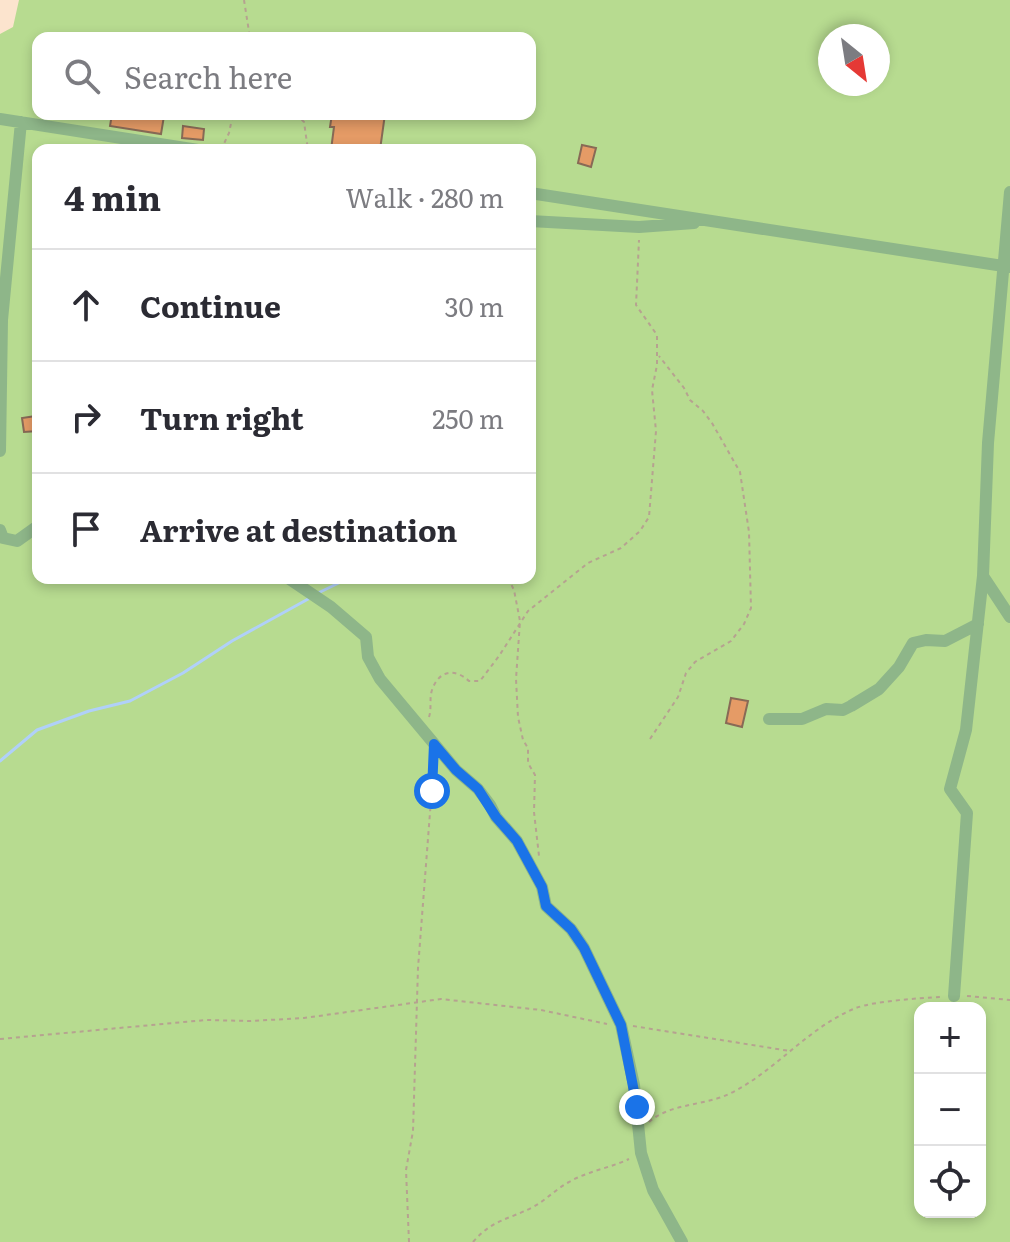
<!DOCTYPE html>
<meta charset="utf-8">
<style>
body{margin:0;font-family:Literata,serif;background:#f2f2f3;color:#2b2b33}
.controls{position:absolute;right:24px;bottom:24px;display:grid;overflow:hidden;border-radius:16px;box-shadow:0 4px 12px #0003}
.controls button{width:72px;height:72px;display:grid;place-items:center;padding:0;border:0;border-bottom:2px solid #e1e1e2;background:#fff;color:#2b2b33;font:40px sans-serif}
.compass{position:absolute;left:818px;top:24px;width:72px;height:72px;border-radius:50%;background:#fff;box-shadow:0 4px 12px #0003;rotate:150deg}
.stop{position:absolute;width:24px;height:24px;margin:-18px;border:6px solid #1a73e8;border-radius:50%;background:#fff}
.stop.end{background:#1a73e8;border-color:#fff;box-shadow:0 2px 8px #0008}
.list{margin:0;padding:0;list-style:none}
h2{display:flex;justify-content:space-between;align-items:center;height:104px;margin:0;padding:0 32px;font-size:34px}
h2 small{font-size:26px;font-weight:400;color:#7c7c81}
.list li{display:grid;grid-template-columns:52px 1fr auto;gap:24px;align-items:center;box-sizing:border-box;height:112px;padding:0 32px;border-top:2px solid #e1e1e2}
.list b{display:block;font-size:30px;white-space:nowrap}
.list em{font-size:26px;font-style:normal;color:#7c7c81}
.icon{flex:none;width:44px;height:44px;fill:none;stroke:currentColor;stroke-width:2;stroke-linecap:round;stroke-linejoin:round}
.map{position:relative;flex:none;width:1010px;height:1242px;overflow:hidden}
.search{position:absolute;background:#fff;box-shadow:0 4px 12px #0003;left:32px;top:32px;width:504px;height:88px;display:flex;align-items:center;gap:20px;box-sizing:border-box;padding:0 28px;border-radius:16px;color:#7c7c81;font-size:30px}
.panel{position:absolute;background:#fff;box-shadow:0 4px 12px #0003;left:32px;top:144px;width:504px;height:440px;border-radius:16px}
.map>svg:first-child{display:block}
</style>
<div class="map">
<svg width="1010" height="1242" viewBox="0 0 1010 1242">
<rect width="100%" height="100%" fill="#fce4ce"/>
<path fill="#b7db90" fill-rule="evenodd" d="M19,0H1010V1242H0V34L13,27ZM830,36H878V84H830ZM38,38H530V114H38ZM38,150H530V578H38ZM920,1008H980V1212H920Z"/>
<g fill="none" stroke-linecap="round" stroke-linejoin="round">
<path stroke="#b0d0f9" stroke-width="3" d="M316,594L349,578
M0,761L37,730L89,711L130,701L183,673L232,641L310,598"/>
</g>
<path fill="#e59b66" stroke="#886a56" stroke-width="2" d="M112,114L164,116L161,134L110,126Z
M332,114H385L380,150H331L334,127H330Z
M183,126L204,129L203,140L182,138Z
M582,145L596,148L591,167L578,163Z
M36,416L38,431L24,432L22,418Z
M731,698L748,701L742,727L726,723Z"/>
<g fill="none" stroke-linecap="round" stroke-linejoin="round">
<path stroke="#b6a290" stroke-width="2" stroke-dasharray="4 4" stroke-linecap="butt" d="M244,0L250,38
M296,114L304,122L308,150
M221,150L229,133L233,114
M508,578L514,590L520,621L516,679L518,717L523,740L528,748V763L535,775L534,812L539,856
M429,717C432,708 429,699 432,690C439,670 455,668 469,681H480L499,656L528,611L588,563L621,548L640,531L649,517L656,431L652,390L657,365V335L636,305L639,240
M650,739L678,697L686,673L695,662L731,641L744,624L751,608L749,532L740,472L712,423L703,411L690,400L684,388L659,356
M967,996L1010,1000
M633,1026L790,1051
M0,1039L206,1020L251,1021L304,1018L441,999L541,1010L607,1024
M649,1122C671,1103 703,1106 729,1094C775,1072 808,1027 856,1008C874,1001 921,998 941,997
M409,1242L406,1170L413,1131L418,968L434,761
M473,1242C493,1219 508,1220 533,1207C546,1200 556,1189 569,1182C588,1171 610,1168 629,1159"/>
<path stroke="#8eb689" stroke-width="12" d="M0,119L198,150
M530,193L1010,267
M530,221L639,227L694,223
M0,451L2,320L21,122
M0,530L3,538L17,541L38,526
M983,576L1010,617
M288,578L331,607L366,637L368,657L380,679L456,770L478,789L490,805L496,817L517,841L542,887L546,906L571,929L584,948L621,1025L634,1085L641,1153L653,1190L682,1242
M769,719H802L826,709L843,710L851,706L879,689L899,667L913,643L926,640L945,641L978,624
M954,996L967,813L950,789L966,730L983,576L988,443L1010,192"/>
</g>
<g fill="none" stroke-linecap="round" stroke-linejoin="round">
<path stroke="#1a73e8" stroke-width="10" d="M432,791L434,744L456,770L478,789L496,817L517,841L542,887L546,906L571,929L584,948L621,1025L637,1107"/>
</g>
</svg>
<div class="controls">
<button>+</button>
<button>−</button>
<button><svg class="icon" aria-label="locate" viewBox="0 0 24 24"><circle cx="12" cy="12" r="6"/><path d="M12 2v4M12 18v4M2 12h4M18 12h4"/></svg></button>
</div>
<svg class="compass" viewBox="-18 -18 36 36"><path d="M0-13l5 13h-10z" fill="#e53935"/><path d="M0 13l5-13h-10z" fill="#7c7c81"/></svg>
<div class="stop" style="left:432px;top:791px"></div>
<div class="stop end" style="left:637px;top:1107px"></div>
<div class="search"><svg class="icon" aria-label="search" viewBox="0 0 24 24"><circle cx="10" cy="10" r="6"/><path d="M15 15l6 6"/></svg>Search here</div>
<section class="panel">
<h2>4 min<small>Walk · 280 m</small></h2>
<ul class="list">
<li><svg class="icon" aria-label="ahead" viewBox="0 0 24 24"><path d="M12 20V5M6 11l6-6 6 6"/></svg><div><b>Continue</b></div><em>30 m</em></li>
<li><svg class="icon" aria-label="right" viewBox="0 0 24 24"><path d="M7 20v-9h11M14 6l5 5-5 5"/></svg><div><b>Turn right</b></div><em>250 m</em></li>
<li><svg class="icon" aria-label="arrive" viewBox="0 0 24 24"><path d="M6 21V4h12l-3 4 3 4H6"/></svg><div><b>Arrive at destination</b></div></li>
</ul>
</section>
</div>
